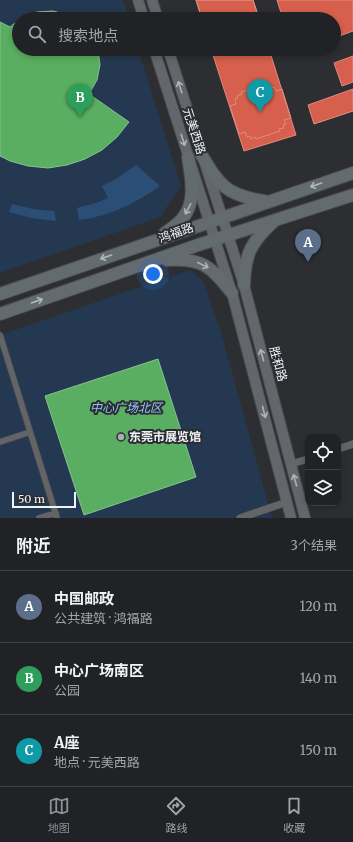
<!DOCTYPE html>
<html lang="zh">
<meta charset="utf-8">
<style>
body{margin:0;font-family:Merriweather,"Noto Sans SC",serif;background:#2d2f32;color:#f1f3f6}
.controls{position:absolute;right:12px;bottom:12px;display:grid;overflow:hidden;border-radius:8px;box-shadow:0 2px 6px #0003}
.controls button{width:36px;height:36px;display:grid;place-items:center;padding:0;border:0;border-bottom:1px solid #3e3f42;background:#212225;color:#f1f3f6;font:20px sans-serif}
.scale{position:absolute;left:12px;bottom:10px;width:64px;box-sizing:border-box;padding-left:4px;border:2px solid #eff2f6;border-top:0;font-size:11px;line-height:14px;white-space:nowrap;color:#eff2f6;-webkit-text-stroke:3px #2a2e33;paint-order:stroke}
.you{position:absolute;left:153px;top:274px;width:14px;height:14px;margin:-10px;border:3px solid #fff;border-radius:50%;background:#1a73e8;box-shadow:0 0 0 6px #1a73e833}
.badge{display:grid;place-items:center;width:26px;height:26px;border-radius:50%;background:#8c9099;color:#fff;font-size:13px;font-weight:700}
.pin{position:absolute;translate:-50% -33px;filter:drop-shadow(0 1px 2px #0008)}
.pin::after{content:'';position:absolute;top:21px;width:14px;height:12px;background:inherit;clip-path:polygon(0 0,100% 0,50% 100%)}
.list{margin:0;padding:0;list-style:none}
h2{display:flex;justify-content:space-between;align-items:center;height:52px;margin:0;padding:0 16px;font-size:17px}
h2 small{font-size:13px;font-weight:400;color:#a2a4a7}
.list li{display:grid;grid-template-columns:26px 1fr auto;gap:12px;align-items:center;box-sizing:border-box;height:72px;padding:0 16px;border-top:1px solid #3e3f42}
.list b{display:block;font-size:15px;white-space:nowrap}
.list p{margin:0;font-size:13px;white-space:nowrap;color:#a2a4a7}
.list em{font-size:13px;font-style:normal;color:#a2a4a7}
.icon{flex:none;width:22px;height:22px;fill:none;stroke:currentColor;stroke-width:2;stroke-linecap:round;stroke-linejoin:round}
.map{position:relative;flex:none;width:353px;height:518px;overflow:hidden}
.search{position:absolute;background:#212225;box-shadow:0 2px 6px #0003;left:12px;right:12px;top:12px;height:44px;display:flex;align-items:center;gap:10px;box-sizing:border-box;padding:0 14px;border-radius:22px;color:#a2a4a7;font-size:15px}
.sheet{height:268px;background:#212225}
nav{display:flex;justify-content:space-around;align-items:center;box-sizing:border-box;height:56px;border-top:1px solid #3e3f42;background:#212225;font-size:11px;color:#a2a4a7}
nav a{display:grid;justify-items:center;gap:2px}
nav .on{color:#8c9099}
.map>svg:first-child{display:block}
</style>
<div class="map">
<svg width="353" height="518" viewBox="0 0 353 518">
<rect width="100%" height="100%" fill="#2c2e31"/>
<path fill="#243951" d="M0,0H123L129,19H19V49H138L181,186L160,217L0,273Z
M190,270L203,281L221,332L272,518H0V335Z"/>
<path fill="#2a4e75" d="M136,165L160,186C135,204 110,216 79,220L77,208L96,203L108,198L102,186L116,179Z
M12,204L33,209L54,211L56,221L31,218L9,212Z"/>
<path fill="#d6604d" stroke="#de8c80" d="M196,0H253L259,19H202Z
M196,0H253L257,12L250,14V19H202Z
M277,0H353V31L334,38V19H283Z
M211,49H269L296,135L244,151Z
M353,56V82L342,86L334,63Z
M265,85V87L270,85L271,88L274,87L276,91L282,89L291,118L284,120L286,124L283,125L284,128L279,129L280,131L256,139L255,137L251,139L250,136L247,137L245,132L239,134L230,106L236,104L235,99L238,98L237,96L242,94L241,92Z
M353,89V111L314,124L308,105Z"/>
<path fill="#5aae61" stroke="#87c28e" d="M53,11L68,15L75,19H20L37,12Z
M19,20V49H98L100,65L97,80L89,94L129,122L117,137L102,150L85,159L67,165L48,168L28,166L10,161L0,156V22L10,27Z
M158,359L196,477L84,515L45,396Z"/>
<g fill="none" stroke-linecap="round" stroke-linejoin="round">
<defs>
<path id="pedestrian" d="M0,335L57,518
M0,442L30,432
M39,518L56,513"/>
<path id="minor" d="M338,449L353,444
M291,464L308,459
M240,518L287,502"/>
<path id="secondary" d="M138,0L144,19
M152,0L158,19
M154,49L232,293L291,518
M168,49L244,285L305,518"/>
<path id="primary" d="M201,154C220,186 226,195 264,201
M165,233C170,229 178,224 182,219C197,202 191,178 188,157
M167,260C203,258 210,266 232,293
M244,285C245,255 250,243 273,222
M0,294L353,173
M0,314L198,245L353,195"/>
</defs>
<use href="#pedestrian" stroke="#494b4d" stroke-width="7"/>
<use href="#minor" stroke="#494b4d" stroke-width="8"/>
<use href="#secondary" stroke="#494b4d" stroke-width="12"/>
<use href="#primary" stroke="#494b4d" stroke-width="14"/>
<use href="#pedestrian" stroke="#626466" stroke-width="5.5"/>
<use href="#minor" stroke="#626466" stroke-width="7"/>
<use href="#secondary" stroke="#63666b" stroke-width="10"/>
<use href="#primary" stroke="#636a70" stroke-width="12"/>
</g>
<defs><path id="oneway-shaft" d="M-6 0H5M1.5-3L5.5 0L1.5 3" fill="none" stroke-width="1.6" stroke-linecap="round" stroke-linejoin="round"/></defs>
<g stroke="#b0b3b7">
<use href="#oneway-shaft" transform="translate(180 87) rotate(-108)"/>
<use href="#oneway-shaft" transform="translate(183 140) rotate(72)"/>
<use href="#oneway-shaft" transform="translate(262 355) rotate(-105)"/>
<use href="#oneway-shaft" transform="translate(264 412) rotate(75)"/>
<use href="#oneway-shaft" transform="translate(295 480) rotate(-105)"/>
</g>
<g stroke="#b0b5ba">
<use href="#oneway-shaft" transform="translate(316 185) rotate(161)"/>
<use href="#oneway-shaft" transform="translate(188 209) rotate(118)"/>
<use href="#oneway-shaft" transform="translate(106 257) rotate(161)"/>
<use href="#oneway-shaft" transform="translate(203 265) rotate(26)"/>
<use href="#oneway-shaft" transform="translate(37 301) rotate(-19)"/>
</g>
<circle fill="#abadb1" stroke="#2a2e33" stroke-width="1.5" cx="121" cy="437" r="4"/>
<g text-anchor="middle" stroke-width="4" stroke-linejoin="round" paint-order="stroke">
<g font-size="12" fill="#eff2f6" stroke="#2a2e33">
<text transform="translate(194 131) rotate(72)" y="4">元美西路</text>
<text transform="translate(176 233) rotate(-19)" y="4">鸿福路</text>
<text transform="translate(278 364) rotate(75)" y="4">胜和路</text>
</g>
<g font-size="12" font-style="italic" fill="#95c4f9" stroke="#2a2e33">
<text x="126" y="412">中心广场北区</text>
</g>
<g font-size="12" font-weight="bold" fill="#eff2f6" stroke="#2a2e33" text-anchor="start">
<text x="129" y="441">东莞市展览馆</text>
</g>
</g>
</svg>
<div class="controls">
<button><svg class="icon" aria-label="locate" viewBox="0 0 24 24"><circle cx="12" cy="12" r="6"/><path d="M12 2v4M12 18v4M2 12h4M18 12h4"/></svg></button>
<button><svg class="icon" aria-label="layers" viewBox="0 0 24 24"><path d="M12 4l9 5-9 5-9-5zM3 14l9 5 9-5"/></svg></button>
</div>
<div class="scale">50 m</div>
<div class="you"></div>
<div class="pin badge" style="left:308px;top:262px;background:#5c6f8a">A</div>
<div class="pin badge" style="left:80px;top:117px;background:#2e9e5b">B</div>
<div class="pin badge" style="left:260px;top:112px;background:#0f9aa8">C</div>
<div class="search"><svg class="icon" aria-label="search" viewBox="0 0 24 24"><circle cx="10" cy="10" r="6"/><path d="M15 15l6 6"/></svg>搜索地点</div>
</div>
<section class="sheet">
<h2>附近<small>3个结果</small></h2>
<ul class="list">
<li><span class="badge" style="background:#5c6f8a">A</span><div><b>中国邮政</b><p>公共建筑 · 鸿福路</p></div><em>120 m</em></li>
<li><span class="badge" style="background:#2e9e5b">B</span><div><b>中心广场南区</b><p>公园</p></div><em>140 m</em></li>
<li><span class="badge" style="background:#0f9aa8">C</span><div><b>A座</b><p>地点 · 元美西路</p></div><em>150 m</em></li>
</ul>
</section>
<nav>
<a class="on"><svg class="icon" aria-label="map" viewBox="0 0 24 24"><path d="M3 6l6-2 6 2 6-2v14l-6 2-6-2-6 2zM9 4v14M15 6v14"/></svg>地图</a>
<a><svg class="icon" aria-label="directions" viewBox="0 0 24 24"><path d="M12 3l9 9-9 9-9-9zM9 14v-3h6M13 9l2 2-2 2"/></svg>路线</a>
<a><svg class="icon" aria-label="saved" viewBox="0 0 24 24"><path d="M7 4h10v16l-5-4-5 4z"/></svg>收藏</a>
</nav>
